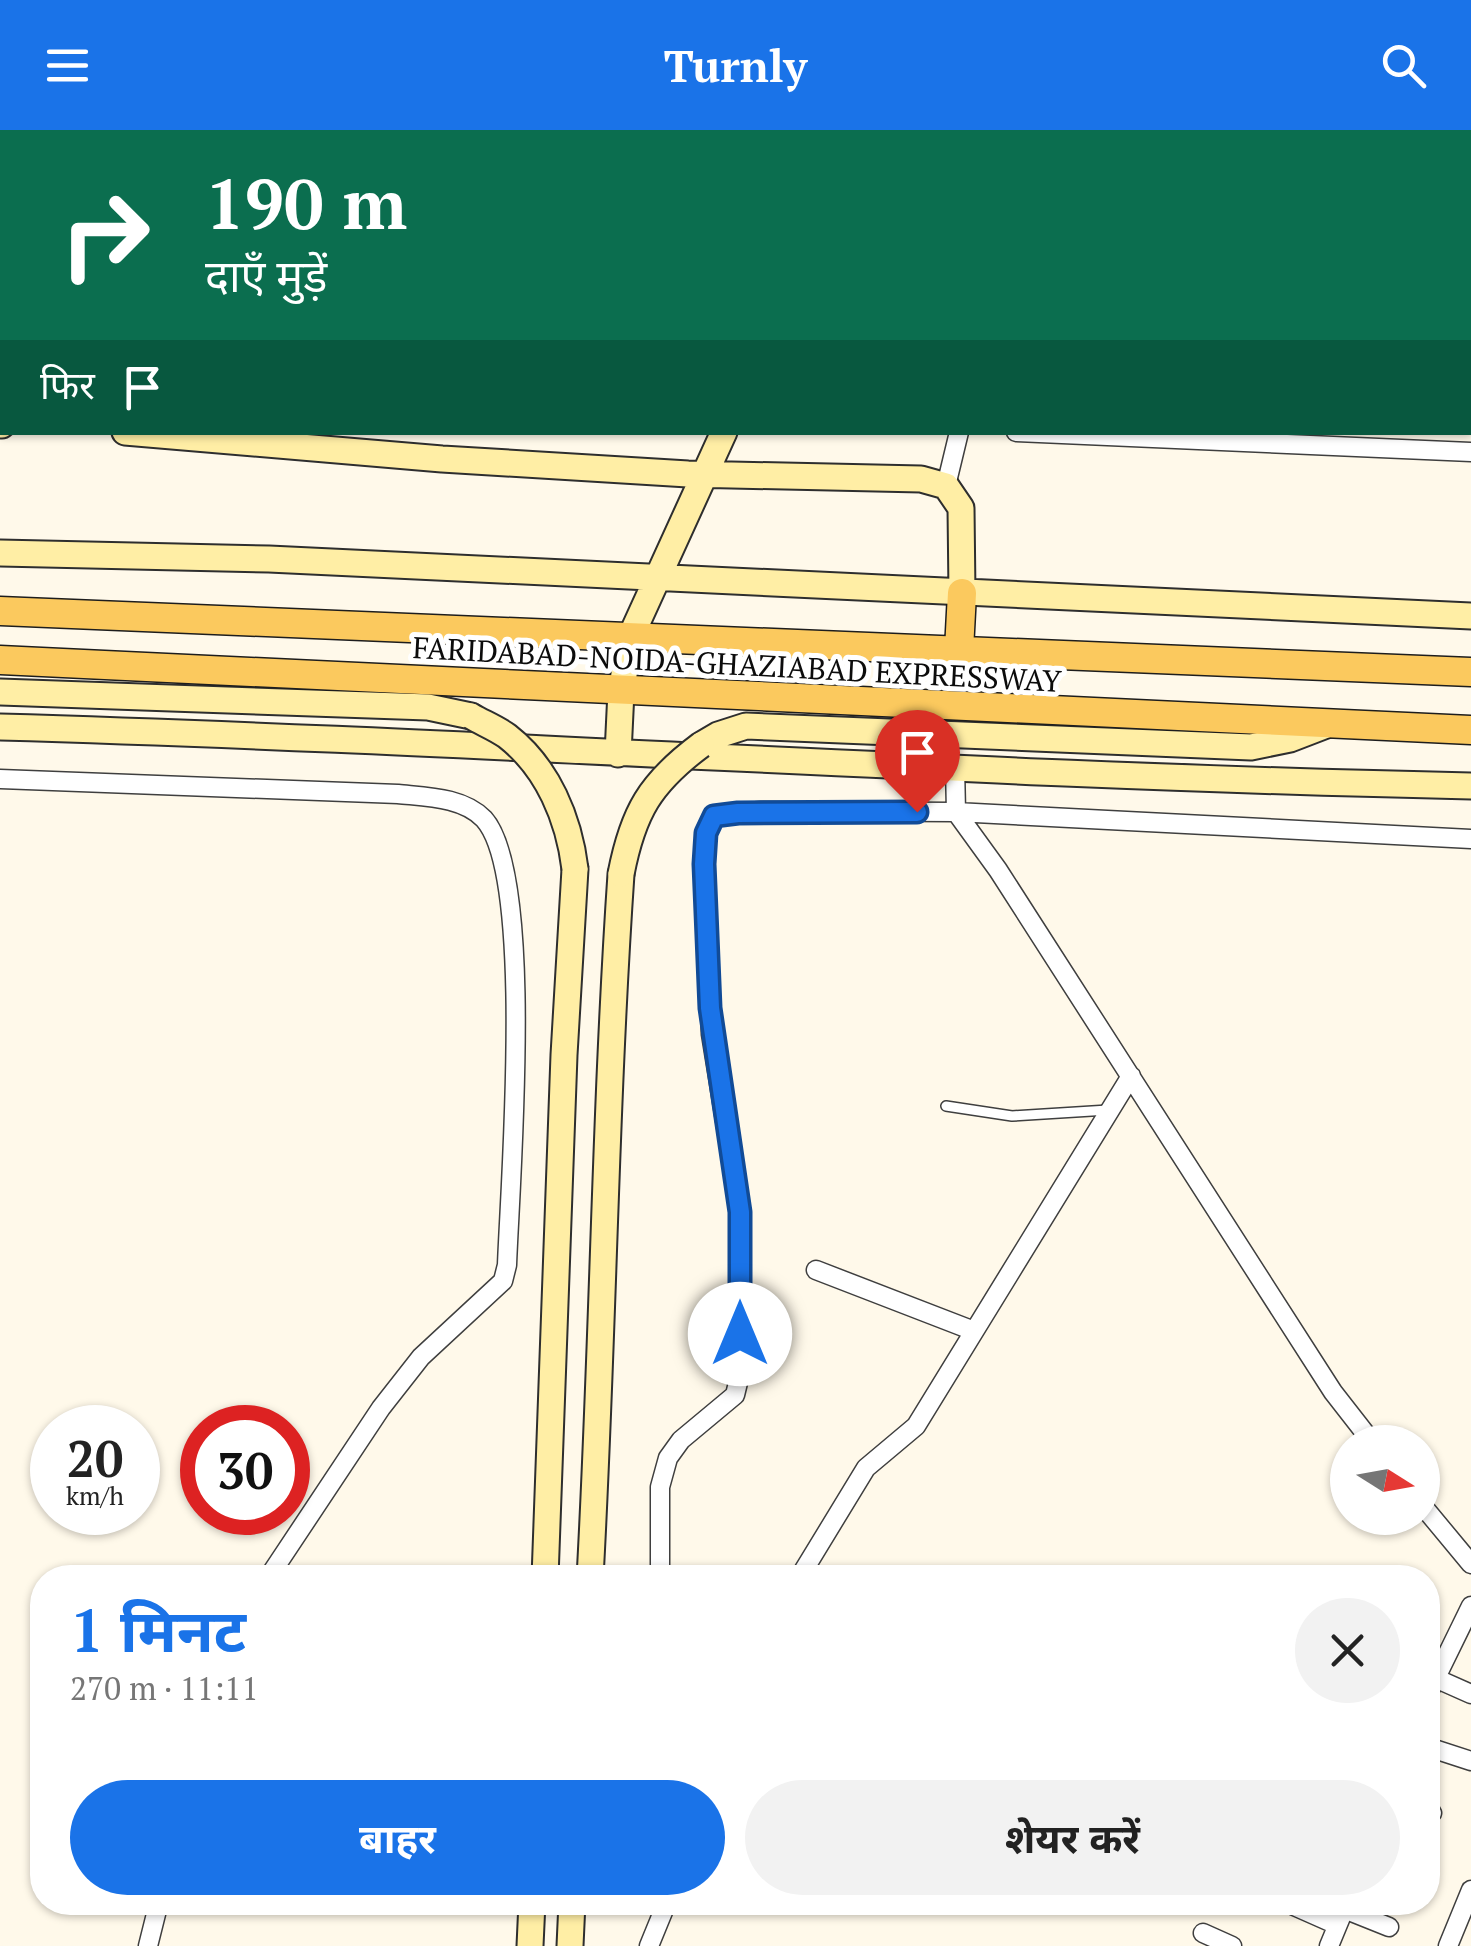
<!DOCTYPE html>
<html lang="hi">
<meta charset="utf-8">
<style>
:root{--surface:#fff;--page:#f2f2f2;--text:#222;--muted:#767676;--accent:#1a73e8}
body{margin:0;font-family:"PT Serif","Noto Sans Devanagari",serif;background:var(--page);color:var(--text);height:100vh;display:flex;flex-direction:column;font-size:38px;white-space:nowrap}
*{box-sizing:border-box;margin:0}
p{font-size:32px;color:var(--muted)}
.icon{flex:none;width:55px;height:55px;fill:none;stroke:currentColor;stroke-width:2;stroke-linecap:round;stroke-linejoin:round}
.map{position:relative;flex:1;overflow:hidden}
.side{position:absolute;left:30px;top:1435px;width:1410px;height:350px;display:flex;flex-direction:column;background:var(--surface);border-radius:40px;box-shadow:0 2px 8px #0004}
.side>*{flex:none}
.guide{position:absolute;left:0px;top:0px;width:1472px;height:305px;box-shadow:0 2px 8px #0004;background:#0b6e4f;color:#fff;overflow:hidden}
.needle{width:65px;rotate:101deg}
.controls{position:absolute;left:1330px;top:1295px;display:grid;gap:20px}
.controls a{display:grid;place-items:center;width:110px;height:110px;border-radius:50%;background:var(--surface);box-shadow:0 2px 8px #0004;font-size:50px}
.speed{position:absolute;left:30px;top:1275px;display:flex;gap:20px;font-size:50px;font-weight:700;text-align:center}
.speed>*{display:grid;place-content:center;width:130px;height:130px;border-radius:50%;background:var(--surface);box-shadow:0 2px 8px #0004;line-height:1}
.speed small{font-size:25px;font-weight:400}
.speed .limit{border:15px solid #d22;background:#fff;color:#111}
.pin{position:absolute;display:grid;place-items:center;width:85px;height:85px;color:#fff;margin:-102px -42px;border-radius:50% 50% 50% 0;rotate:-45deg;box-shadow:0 0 10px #0007}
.pin .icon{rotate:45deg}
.me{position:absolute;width:110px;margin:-55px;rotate:0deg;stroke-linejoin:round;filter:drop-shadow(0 0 8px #0008)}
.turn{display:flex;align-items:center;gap:35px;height:210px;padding:0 40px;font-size:45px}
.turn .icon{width:130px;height:130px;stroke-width:2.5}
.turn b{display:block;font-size:70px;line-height:85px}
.then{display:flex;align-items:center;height:95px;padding:0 40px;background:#0003;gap:20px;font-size:38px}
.round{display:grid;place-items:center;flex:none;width:105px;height:105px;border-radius:52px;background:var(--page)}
.headline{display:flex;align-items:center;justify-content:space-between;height:170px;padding:0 40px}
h1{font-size:60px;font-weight:700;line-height:75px;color:var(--accent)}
.action{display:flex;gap:20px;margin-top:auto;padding:20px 40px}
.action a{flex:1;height:115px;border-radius:60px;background:var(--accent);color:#fff;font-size:40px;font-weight:700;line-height:115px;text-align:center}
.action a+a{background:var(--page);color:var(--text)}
header{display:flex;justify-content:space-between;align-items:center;height:130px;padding:0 40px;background:var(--accent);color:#fff;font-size:45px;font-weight:700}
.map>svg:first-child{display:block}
</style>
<header><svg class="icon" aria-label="menu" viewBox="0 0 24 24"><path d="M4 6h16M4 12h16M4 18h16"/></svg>Turnly<svg class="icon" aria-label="search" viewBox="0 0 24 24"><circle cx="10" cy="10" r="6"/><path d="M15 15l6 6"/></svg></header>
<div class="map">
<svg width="1471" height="1816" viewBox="0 0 1471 1816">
<rect width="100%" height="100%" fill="#fff9ea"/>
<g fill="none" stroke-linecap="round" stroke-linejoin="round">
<defs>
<path id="lane" d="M363,2L364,0
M610,2L613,0
M946,976L1012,986L1108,980"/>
<path id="street" d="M726,0V2
M1111,2L1112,0
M1209,2L1211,0
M1447,2L1458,0
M1470,177L1471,178
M1016,302L1471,322
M946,356L959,302
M955,636L956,682L998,740L1333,1262L1372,1312
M0,649L398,664C426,667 463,667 484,689C535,746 510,1051 507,1135L503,1151L421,1227L381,1278L268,1448
M816,1140L974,1201
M1422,1375L1471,1434
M660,1448V1357L668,1328L681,1310L735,1265L742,1236L740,1082L711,904L704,734L707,703L714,685L761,681L956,682L1471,709
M799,1448L866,1338L916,1296L1131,946
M1435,1548L1471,1564
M1428,1564L1471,1476
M1428,1617L1471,1631
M1428,1681L1432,1683
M1285,1772L1337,1795
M1344,1779L1389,1797
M1203,1803L1232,1816
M148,1816L159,1772
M649,1816L667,1772
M1329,1816L1341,1787
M1448,1816L1471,1760"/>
<path id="secondary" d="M876,2L877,0
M0,70H2
M0,295H2
M125,302L442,329L688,344L921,349L946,356L961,378L962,463
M0,423L269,429L1471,486
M0,562L428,577L471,586
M0,597C491,611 980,646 1471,656
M701,615L718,605L746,596L1251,617L1290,609L1329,594
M618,624L621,561L631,506L724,302
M545,1448L564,925L575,739
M590,1448C603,1213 605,978 621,744
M530,1816L532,1772
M570,1816L572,1772"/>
<path id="primary" d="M0,481L1471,542
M959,520L962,463
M0,530L1471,600"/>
</defs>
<!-- lane casing -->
<use href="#lane" stroke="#3f3f3f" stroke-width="12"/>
<!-- street casing -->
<use href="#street" stroke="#3f3f3f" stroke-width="21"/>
<!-- secondary casing -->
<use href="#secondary" stroke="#2e2e2e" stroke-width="29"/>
<!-- primary casing -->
<use href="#primary" stroke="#1d1d1d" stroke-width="31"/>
<!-- lane -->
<use href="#lane" stroke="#fff" stroke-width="9"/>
<!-- street -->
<use href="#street" stroke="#fff" stroke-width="18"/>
<!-- secondary -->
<use href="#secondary" stroke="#ffeea5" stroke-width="25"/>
<!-- primary -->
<use href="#primary" stroke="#fbc95e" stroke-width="28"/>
<defs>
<path id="secondary-bridge" d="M471,586C483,593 496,598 507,606C548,638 569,689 575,739
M621,744C633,682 650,653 701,615"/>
</defs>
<!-- secondary-bridge casing -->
<use href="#secondary-bridge" stroke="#2e2e2e" stroke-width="29" stroke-linecap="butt"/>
<!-- secondary-bridge -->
<use href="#secondary-bridge" stroke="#ffeea5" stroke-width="25"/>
</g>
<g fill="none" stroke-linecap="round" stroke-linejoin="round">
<defs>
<path id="route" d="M740,1204V1082L710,878L704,734L706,703L714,686L738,683L917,682"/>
</defs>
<!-- route casing -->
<use href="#route" stroke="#114b97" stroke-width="25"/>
<!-- route -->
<use href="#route" stroke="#1a73e8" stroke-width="18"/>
</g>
<g text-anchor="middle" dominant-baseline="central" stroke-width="10" stroke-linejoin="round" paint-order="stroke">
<!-- street labels -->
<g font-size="30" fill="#0c0c0c" stroke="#fff">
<text transform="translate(737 534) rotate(3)">FARIDABAD-NOIDA-GHAZIABAD EXPRESSWAY</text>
</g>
</g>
</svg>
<div class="controls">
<a><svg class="needle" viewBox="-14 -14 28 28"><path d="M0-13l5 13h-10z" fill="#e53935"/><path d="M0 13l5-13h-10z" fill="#767676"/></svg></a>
</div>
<div class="speed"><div>20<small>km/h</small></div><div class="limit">30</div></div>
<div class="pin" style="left:917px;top:682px;background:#d93025"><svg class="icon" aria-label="arrive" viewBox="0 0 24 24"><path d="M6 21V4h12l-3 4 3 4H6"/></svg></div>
<svg class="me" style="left:740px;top:1204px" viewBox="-20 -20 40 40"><circle r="19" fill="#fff"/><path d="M0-13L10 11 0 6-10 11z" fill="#1a73e8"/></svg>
<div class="guide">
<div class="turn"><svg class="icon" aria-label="right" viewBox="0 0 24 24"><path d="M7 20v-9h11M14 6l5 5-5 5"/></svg><div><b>190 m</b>दाएँ मुड़ें</div></div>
<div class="then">फिर<svg class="icon" aria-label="arrive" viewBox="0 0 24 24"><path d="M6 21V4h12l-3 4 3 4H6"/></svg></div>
</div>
<section class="side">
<div class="headline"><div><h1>1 मिनट</h1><p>270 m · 11:11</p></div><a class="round"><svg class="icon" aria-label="close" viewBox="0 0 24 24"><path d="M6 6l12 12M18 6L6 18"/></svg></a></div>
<div class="action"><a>बाहर</a><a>शेयर करें</a></div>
</section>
</div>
